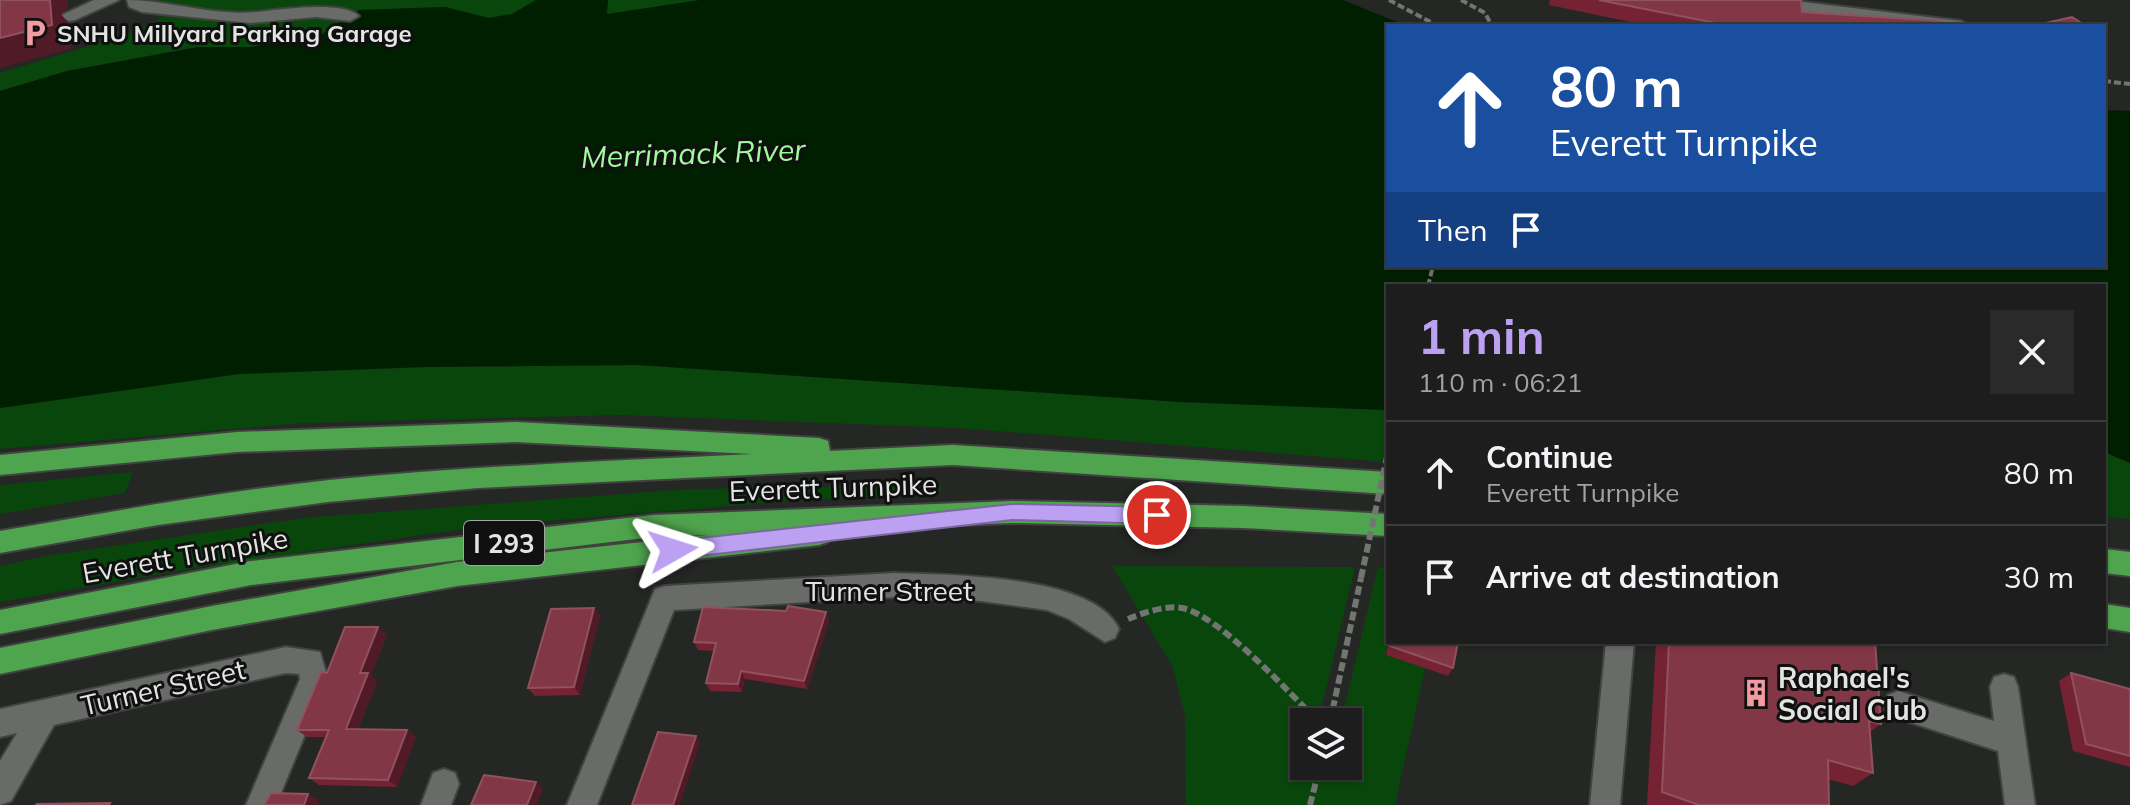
<!DOCTYPE html>
<meta charset="utf-8">
<style>
:root{--surface:#1c1d1c;--page:#292a29;--text:#f1f3f6;--muted:#a0a2a3;--line:#3a3b3b;--accent:#bca0f2}
body{margin:0;font-family:Mulish,sans-serif;background:var(--page);color:var(--text);height:100vh;display:flex;flex-direction:column;font-size:30px;white-space:nowrap}
*{box-sizing:border-box;margin:0}
p{font-size:26px;color:var(--muted)}
.icon{flex:none;width:44px;height:44px;fill:none;stroke:currentColor;stroke-width:2;stroke-linecap:round;stroke-linejoin:round}
.map{position:relative;flex:1;overflow:hidden}
.details{position:absolute;left:1386px;top:284px;width:720px;height:360px;display:flex;flex-direction:column;background:var(--surface);border-radius:0px;box-shadow:0 2px 6px #0004,0 0 0 2px var(--line)}
.details>*{flex:none}
.hud{position:absolute;left:1386px;top:24px;width:720px;height:244px;border-radius:0px;box-shadow:0 2px 6px #0004,0 0 0 2px var(--line);background:#1a4fa0;color:#fff;overflow:hidden}
.fabs{position:absolute;left:1290px;top:708px;display:grid;gap:16px}
.fabs a{display:grid;place-items:center;width:72px;height:72px;border-radius:0px;background:var(--surface);box-shadow:0 2px 6px #0004,0 0 0 2px var(--line);font-size:40px}
.pin{position:absolute;display:grid;place-items:center;width:68px;height:68px;color:#fff;margin:-34px;border:4px solid #fff;border-radius:50%;box-shadow:0 2px 8px #0007}
.me{position:absolute;width:88px;margin:-44px;rotate:84deg;stroke-linejoin:round;filter:drop-shadow(0 0 6px #0008)}
.turn{display:flex;align-items:center;gap:28px;height:168px;padding:0 32px;font-size:36px}
.turn .icon{width:104px;height:104px;stroke-width:2.5}
.turn b{display:block;font-size:56px;line-height:68px}
.then{display:flex;align-items:center;height:76px;padding:0 32px;background:#0003;gap:16px;font-size:30px}
.round{display:grid;place-items:center;flex:none;width:84px;height:84px;border-radius:0px;background:var(--page)}
.overview{display:flex;align-items:center;justify-content:space-between;height:136px;padding:0 32px}
h1{font-size:48px;font-weight:700;line-height:60px;color:var(--accent)}
ul{padding:0;list-style:none}
li{display:flex;align-items:center;gap:24px;height:104px;padding:0 32px;border-top:2px solid var(--line)}
li div{flex:1}
li b{display:block;font-size:30px}
li em{font-style:normal}
.map>svg:first-child{display:block}
</style>
<div class="map">
<svg width="2130" height="805" viewBox="0 0 2130 805">
<rect width="100%" height="100%" fill="#252725"/>
<!-- green -->
<path fill="#08460c" d="M153,0H536L512,14L489,18L444,7L359,10L322,34L251,47H198L67,71L0,91V73L132,33L162,17Z
M608,0H700L606,15Z
M638,365L1181,402L1388,410V462L958,428L621,415L304,423L0,449V408L239,374L424,367Z
M2104,452L2130,463V519L2104,517Z
M133,472L125,493L0,514V485Z
M941,485L940,494L817,499L483,526L195,568L0,602V566L46,556L303,518L689,489Z
M1112,566L1355,567L1318,722H1304V766L1329,771L1330,766H1348V722H1341L1378,567L1388,568L1389,642L1386,654L1425,668L1395,805H1186L1185,717L1173,667Z"/>
<!-- water -->
<path fill="#001f00" d="M536,0H608L607,14L700,0H1343L1407,26H1388V266H2104V110L2130,111V463L2104,452V286H1388V410L1181,402L638,365L424,367L239,374L0,408V91L67,71L198,47H251L322,34L359,10L445,7L489,18L512,14Z"/>
<g fill="none" stroke-linecap="round" stroke-linejoin="round">
<defs>
<path id="minor" d="M94,0H119L75,20L69,21L60,16Z
M127,0C167,0 213,16 256,12C279,10 342,0 359,16L350,21L316,17L250,23L142,12L129,7Z
M1733,0H1786L1961,21L1970,26H1916L1742,5Z
M895,573C948,575 1094,574 1119,629L1115,638L1105,642L1069,619L1047,610L981,601L895,597L674,610L597,805H567L655,589L665,586Z
M1606,642H1634L1620,805H1590Z
M286,647L320,652L328,679L276,805H246L300,679L299,674L286,673L54,725L11,801L0,805V761L17,733L0,737V709Z
M2004,674L2014,677L2018,687L2035,805H2005L1998,751L1888,715L1884,705L1888,695L1898,691L1994,721L1990,687L1994,677Z
M444,769L455,773L459,784L451,805H421L433,773Z"/>
<path id="highway" d="M516,422L819,438L828,441L830,451L953,445L1388,472V494L953,465L478,488L328,502L158,525L0,553V531C109,512 219,492 329,480C470,466 611,461 752,454L516,442L237,452L0,475V455L237,432Z
M1012,501L1243,506L1388,514V536L1243,528L1012,523L830,530L832,534L828,542L819,545L457,586L212,630L0,674V648L212,606L457,562L707,535L653,537L251,585L0,634V610L251,561L653,515Z
M2104,549L2130,552V576L2104,573Z
M2104,604L2130,608V632L2104,628Z"/>
</defs>
<!-- minor casing -->
<use href="#minor" stroke="#414341" stroke-width="4"/>
<!-- highway casing -->
<use href="#highway" stroke="#414341" stroke-width="4"/>
<!-- path-far1 -->
<path stroke="#737573" stroke-width="4" stroke-dasharray="7 3" stroke-linecap="butt" d="M1389,0L1438,26
M1461,0L1485,13L1492,26
M2104,81L2130,84
M1428,286L1433,266"/>
<!-- path -->
<path stroke="#737573" stroke-width="6" stroke-dasharray="9 4" stroke-linecap="butt" d="M1128,619C1143,613 1166,605 1182,608C1219,615 1290,694 1319,722
M1330,722L1361,578
M1310,805L1320,766"/>
<!-- minor -->
<use href="#minor" fill="#686b68" fill-rule="evenodd"/>
<!-- highway -->
<use href="#highway" fill="#4fa44e" fill-rule="evenodd"/>
<!-- path-bridge -->
<path stroke="#737573" stroke-width="6" stroke-dasharray="9 4" stroke-linecap="butt" d="M1361,578L1388,452"/>
</g>
<!-- wall -->
<path fill="#752233" d="M1550,0H1801L1802,12L1944,26H1650L1549,5Z
M594,608L600,616L580,695L535,696L528,688Z
M826,612L829,621L807,689L745,679L742,692L710,691L706,683L714,651L698,650L694,642Z
M387,635L371,675L377,681L358,729L407,730L416,737L397,787L319,785L309,778L326,737H307L297,730L327,673Z
M1389,642H1458L1453,668L1448,676L1386,655Z
M1656,642H1875L1881,724L1870,732L1873,773L1853,786L1828,779L1829,805H1647Z
M2071,673L2130,689V767L2073,751L2059,681Z"/>
<!-- shaded-wall -->
<path fill="#501b26" d="M44,0H68V9L61,14L69,24L71,49L0,68V38Z
M594,608L600,616L580,695L574,687Z
M826,612L829,621L807,689L804,681Z
M378,627L387,635L371,675L377,681L355,736L346,729L360,673Z
M741,671L745,679L742,692L738,684Z
M407,730L416,737L397,787L388,780Z
M696,736L700,744L680,805H673Z
M536,782L543,788L537,805H527Z
M308,794L319,800L317,805H304Z"/>
<!-- building -->
<path fill="#813746" stroke="#90525f" stroke-width="2" d="M0,0H50L52,25L0,38Z
M1599,0H1801L1802,12L1941,21L1944,26H1731Z
M2072,17L2086,26H2038L2036,25Z
M788,606L826,612L804,681L741,671L738,684L706,683L716,643L694,642L703,607L786,611Z
M594,608L574,687L528,688L551,609Z
M345,627H378L360,673H368L346,729L407,730L388,780L309,778L329,730H297L321,672L327,673Z
M1391,642H1458L1453,668L1390,646Z
M1669,642H1875L1881,724L1869,721L1873,773L1828,760L1829,805H1699L1662,792Z
M2071,673L2130,689V756L2086,744Z
M658,732L696,736L673,805H632Z
M484,775L536,782L527,805H471Z
M271,793L308,794L304,805H264Z
M110,803L109,805H36L37,804Z"/>
<!-- route -->
<path fill="#bca0f2" stroke="#7a689d" stroke-width="2" d="M1012,504L1157,507L1164,510L1167,515L1164,521L1157,524L1012,520L673,559L666,556L663,550L666,544L673,541Z"/>
<!-- icons -->
<defs>
<symbol id="parking-bare" viewBox="-9 -9 18 18"><path d="M-3.5-5.5H1a3.5 3.5 0 0 1 0 7H-1V5.5H-3.5ZM-1-3.4V-.6H.8a1.4 1.4 0 0 0 0-2.8Z" fill="#f49aa1" stroke="#0f100f" stroke-width="2.5" paint-order="stroke"/></symbol>
<symbol id="building-bare" viewBox="-9 -9 18 18"><path d="M-4-6H4V6H1V3H-1V6H-4ZM-2.5-4.3h1.7v1.8h-1.7ZM.8-4.3h1.7v1.8H.8ZM-2.5-1h1.7V.8h-1.7ZM.8-1h1.7V.8H.8Z" fill="#f49aa1" stroke="#0f100f" stroke-width="2.5" paint-order="stroke"/></symbol>
</defs>
<g fill-rule="evenodd">
<use href="#parking-bare" x="15" y="13" width="40" height="40"/>
<use href="#building-bare" x="1736" y="673" width="40" height="40"/>
</g>
<g text-anchor="middle" dominant-baseline="central" stroke-width="6" stroke-linejoin="round" paint-order="stroke">
<!-- far-poi labels -->
<g font-size="24" font-weight="bold" fill="#e3e5e3" stroke="#0f100f" text-anchor="start">
<text x="57" y="33">SNHU Millyard Parking Garage</text>
</g>
<!-- shield labels -->
<rect fill="#0f100f" stroke="#a3a5a3" stroke-width="2" x="464" y="521" width="80" height="44" rx="6"/>
<g font-size="26" font-weight="bold" fill="#e3e5e3">
<text x="504" y="543">I 293</text>
</g>
<!-- street labels -->
<g font-size="28" fill="#e3e5e3" stroke="#0f100f">
<text transform="translate(833 487) rotate(-2)">Everett Turnpike</text>
<text transform="translate(185 555) rotate(-10)">Everett Turnpike</text>
<text x="889" y="590">Turner Street</text>
<text transform="translate(163 687) rotate(-13)">Turner Street</text>
</g>
<!-- poi labels -->
<g font-size="28" font-weight="bold" fill="#e3e5e3" stroke="#0f100f" text-anchor="start">
<text x="1778" y="677">Raphael's<tspan x="1778" dy="32">Social Club</tspan></text>
</g>
<!-- water labels -->
<g font-size="30" font-style="italic" fill="#a0fb9d" stroke="#0f100f">
<text transform="translate(693 153) rotate(-2)">Merrimack River</text>
</g>
</g>
</svg>
<div class="fabs">
<a><svg class="icon" aria-label="layers" viewBox="0 0 24 24"><path d="M12 4l9 5-9 5-9-5zM3 14l9 5 9-5"/></svg></a>
</div>
<div class="pin" style="left:1157px;top:515px;background:#d93025"><svg class="icon" aria-label="arrive" viewBox="0 0 24 24"><path d="M6 21V4h12l-3 4 3 4H6"/></svg></div>
<svg class="me" style="left:673px;top:550px" viewBox="-20 -20 40 40"><path d="M0-17L14 15 0 8-14 15z" fill="#bca0f2" stroke="#fff" stroke-width="4"/></svg>
<div class="hud">
<div class="turn"><svg class="icon" aria-label="ahead" viewBox="0 0 24 24"><path d="M12 20V5M6 11l6-6 6 6"/></svg><div><b>80 m</b>Everett Turnpike</div></div>
<div class="then">Then<svg class="icon" aria-label="arrive" viewBox="0 0 24 24"><path d="M6 21V4h12l-3 4 3 4H6"/></svg></div>
</div>
<section class="details">
<div class="overview"><div><h1>1 min</h1><p>110 m · 06:21</p></div><a class="round"><svg class="icon" aria-label="close" viewBox="0 0 24 24"><path d="M6 6l12 12M18 6L6 18"/></svg></a></div>
<ul>
<li><svg class="icon" aria-label="ahead" viewBox="0 0 24 24"><path d="M12 20V5M6 11l6-6 6 6"/></svg><div><b>Continue</b><p>Everett Turnpike</p></div><em>80 m</em></li>
<li><svg class="icon" aria-label="arrive" viewBox="0 0 24 24"><path d="M6 21V4h12l-3 4 3 4H6"/></svg><div><b>Arrive at destination</b></div><em>30 m</em></li>
</ul>
</section>
</div>
